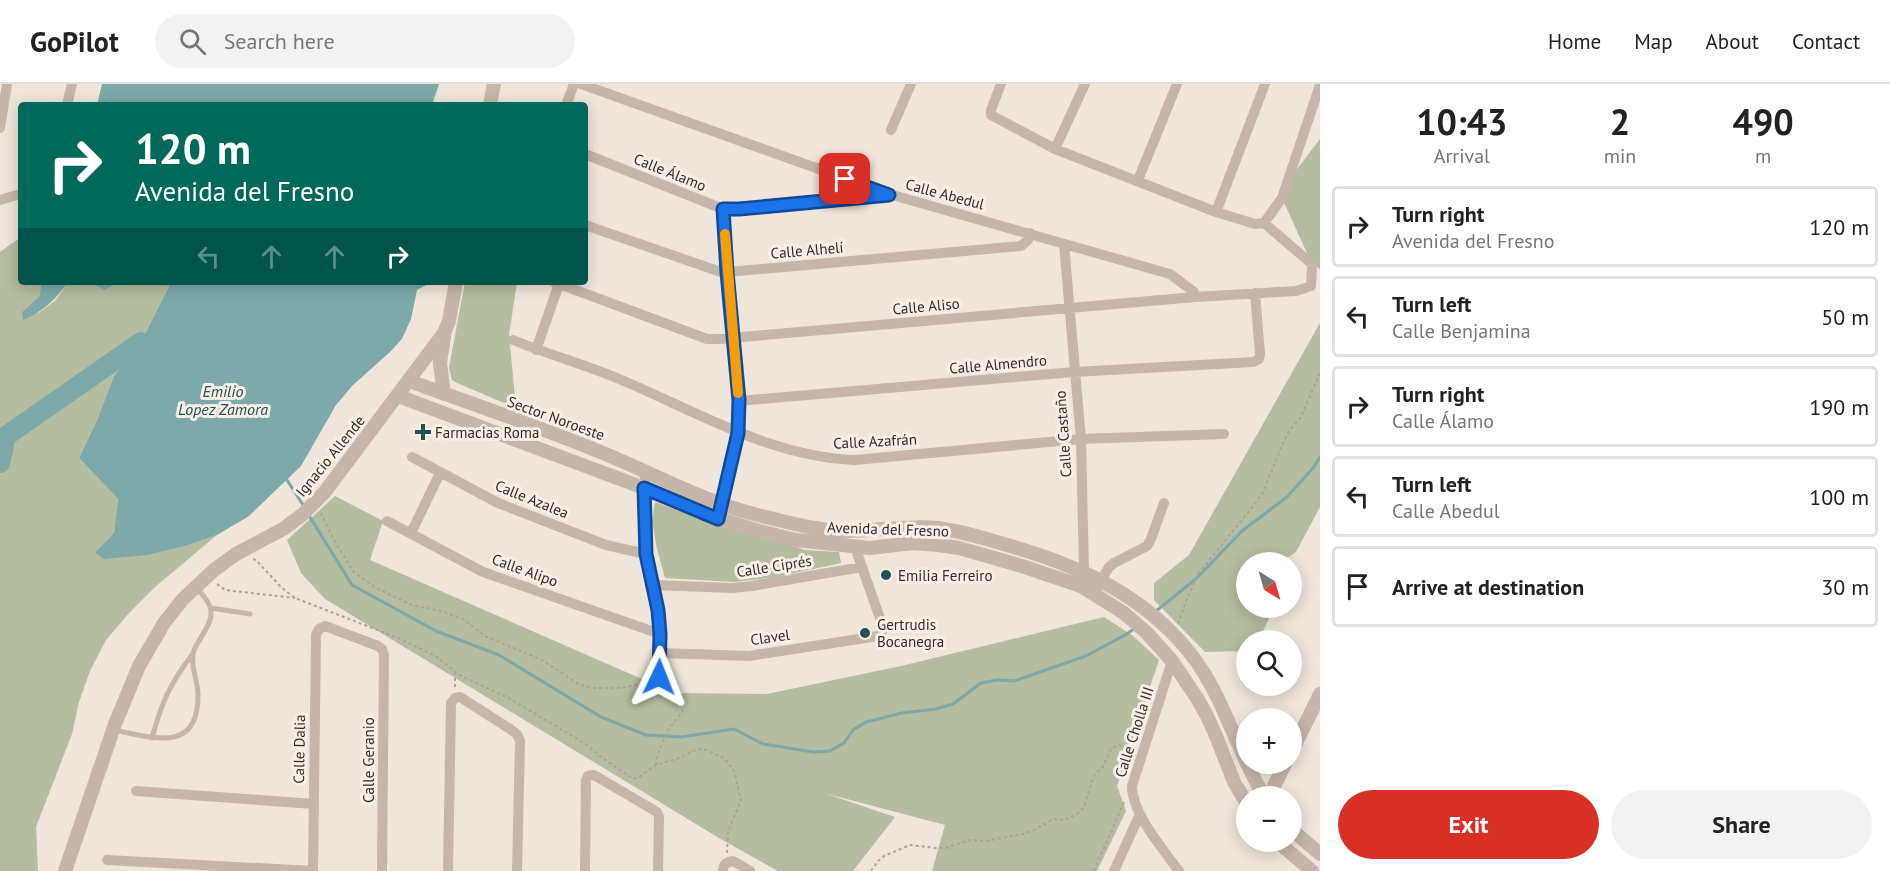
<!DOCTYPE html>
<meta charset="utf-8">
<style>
:root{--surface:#fff;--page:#f2f2f2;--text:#222;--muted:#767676;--line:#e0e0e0;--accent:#d93025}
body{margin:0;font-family:"PT Sans",sans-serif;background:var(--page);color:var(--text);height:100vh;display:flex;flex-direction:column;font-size:22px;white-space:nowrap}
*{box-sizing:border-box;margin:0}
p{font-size:20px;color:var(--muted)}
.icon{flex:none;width:33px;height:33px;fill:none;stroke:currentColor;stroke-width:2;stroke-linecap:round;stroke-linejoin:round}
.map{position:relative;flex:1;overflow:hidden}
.side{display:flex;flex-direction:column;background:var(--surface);width:570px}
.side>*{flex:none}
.guide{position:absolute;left:18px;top:18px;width:570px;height:183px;border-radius:6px;box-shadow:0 3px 15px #0003;background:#00695c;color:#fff;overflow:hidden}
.needle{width:39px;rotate:143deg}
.tools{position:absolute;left:1236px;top:468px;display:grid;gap:12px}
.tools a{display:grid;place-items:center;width:66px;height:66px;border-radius:50%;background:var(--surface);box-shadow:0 3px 15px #0003;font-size:30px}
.pin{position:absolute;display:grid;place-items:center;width:51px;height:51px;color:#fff;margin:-26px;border-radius:12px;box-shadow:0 3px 9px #0006}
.me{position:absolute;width:66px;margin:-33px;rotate:2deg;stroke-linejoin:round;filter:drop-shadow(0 0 4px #0008)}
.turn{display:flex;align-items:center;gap:21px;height:126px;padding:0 18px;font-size:27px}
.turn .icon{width:78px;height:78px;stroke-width:2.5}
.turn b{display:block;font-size:42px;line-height:51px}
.lanes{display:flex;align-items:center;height:57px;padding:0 18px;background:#0003;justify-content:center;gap:30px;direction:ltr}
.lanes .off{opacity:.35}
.eta{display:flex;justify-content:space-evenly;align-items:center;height:102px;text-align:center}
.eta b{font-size:36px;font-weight:800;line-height:42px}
.button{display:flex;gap:12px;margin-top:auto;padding:12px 18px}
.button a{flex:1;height:69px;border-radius:36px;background:var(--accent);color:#fff;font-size:24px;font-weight:800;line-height:69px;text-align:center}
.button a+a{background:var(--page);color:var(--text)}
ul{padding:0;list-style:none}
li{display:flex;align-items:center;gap:18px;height:81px;margin:0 12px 9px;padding:0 6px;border:3px solid var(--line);border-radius:6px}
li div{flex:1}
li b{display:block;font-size:22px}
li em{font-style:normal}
header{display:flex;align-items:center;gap:36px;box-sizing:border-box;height:84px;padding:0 30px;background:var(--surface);border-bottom:2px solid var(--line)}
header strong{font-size:28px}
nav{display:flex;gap:33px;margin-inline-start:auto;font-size:21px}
.search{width:420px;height:54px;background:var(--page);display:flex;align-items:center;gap:15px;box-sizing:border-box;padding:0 21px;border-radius:33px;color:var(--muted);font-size:22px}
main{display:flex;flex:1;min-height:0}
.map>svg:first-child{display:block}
</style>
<header>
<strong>GoPilot</strong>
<div class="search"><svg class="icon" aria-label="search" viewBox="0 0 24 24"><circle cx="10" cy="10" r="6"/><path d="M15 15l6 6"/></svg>Search here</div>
<nav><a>Home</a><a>Map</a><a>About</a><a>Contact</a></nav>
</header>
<main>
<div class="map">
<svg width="1320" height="787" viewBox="0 0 1320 787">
<rect width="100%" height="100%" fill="#efe5db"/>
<!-- green -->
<path fill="#b4bd9d" d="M1320,55V185L1312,180L1282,114L1291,93Z
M21,153V198H44L41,202V212L22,228L38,229L55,217L67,200L87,198L105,206L121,198H171L141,258L114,292L97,336L79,374L118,415L114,449L189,461L217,451L155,503L130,528L106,556L90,587L79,618L72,650L36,743L38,787H0V168Z
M465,198H517L509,251L516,324L457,299L452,296L449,284Z
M1320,239V423L1296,468L1281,478H1246V524H1274L1264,545L1262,556H1246V567L1205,568L1154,516V499L1189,471Z
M335,412L383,437L370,476L674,609L767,610L901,582L1104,533L1132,551L1159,576L1117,702L1126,727L1097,787H932L945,741L824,709L895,733L853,787H778L719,754L325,515L301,489L287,456Z
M655,418L726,444L772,455L805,466L839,468L841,479L776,493L734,498L665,494L657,465L652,437Z"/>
<!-- water -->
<path fill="#7daaa9" d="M102,0H439L432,21H97Z
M44,198H85L67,200C54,217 42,228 23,236L22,228L40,212L41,202Z
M87,198H121L105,206Z
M171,198H432L417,206L411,235L402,255L390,268L353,301L336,321L301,382L249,432L217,451L189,461L147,471L104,475L95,469L114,449L118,415L79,374L97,336L114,292L141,258Z"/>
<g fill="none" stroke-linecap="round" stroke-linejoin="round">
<!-- stream -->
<path stroke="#7daaa9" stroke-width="3" d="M287,396L305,424
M308,430L352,501L436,547L499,571L601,633L646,651L681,653L734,645L763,660L813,668L830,667L844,659L853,646L866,638L902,629L936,625L953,620L981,599L997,596L1014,597L1086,572L1127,550L1135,544
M1156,527L1197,494L1242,447L1287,413L1313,384L1320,373"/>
<!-- river -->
<path stroke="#7daaa9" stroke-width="20" d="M0,379L6,352L141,258"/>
<!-- path -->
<path stroke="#b29f93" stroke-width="2" stroke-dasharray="3 3" stroke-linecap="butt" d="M321,429L335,458L353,487L374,503L412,521L441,527L463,535L485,552L542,576L580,601L594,604H621L639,600L652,602
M253,475L256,476L281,503L295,514L398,554L434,571L461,592L509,614L584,659L604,675L633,695L641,692L656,681L682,673L697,665L706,666L722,673L728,679L734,687L741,716L728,748L727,769
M217,500L225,506L295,514
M1178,540L1186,517L1198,490L1254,421L1263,408L1282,362L1289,347L1301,333L1320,289
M455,603V588
M656,681L658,670L668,646L683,627L680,619L663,601
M871,787L878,777L884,772L910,761L936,764H946L969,756L986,757L1023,750L1032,747L1054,735L1063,736L1071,733L1078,729L1084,723L1093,693L1104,681L1111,665L1118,661L1134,665
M1094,787L1124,718"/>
<!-- service -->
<path stroke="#c6b5a9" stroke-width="5" d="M211,524L250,530
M114,646C153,654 199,670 198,610C198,598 190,581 193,569C197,555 216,538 210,523C208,516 201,509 197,504
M152,654C162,618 169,601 192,571"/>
<!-- minor -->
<path stroke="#c6b5a9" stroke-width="10" d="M581,0L889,110L1170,190L1194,208L1195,213
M1001,0L991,26V31L1055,65L1216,128L1255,140L1264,139
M67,21L72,0
M566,21L574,0
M0,44L7,0
M891,46L911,0
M1055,65L1085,0
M585,70L723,125H739L886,111
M1138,96L1177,0
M0,116L21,110
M1216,128L1265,0
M1264,139L1282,114L1320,1
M585,141L721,188H727L1021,162L1028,156L1030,149
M1064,160L1081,355L1084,488L1082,496
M554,198L707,255H720L1195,213L1296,207L1311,202L1312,180L1264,139
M513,256C549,271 588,281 624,297C699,329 772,373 855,376L1081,355L1224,350
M536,266L559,200
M739,317L1074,288L1253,278L1259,275L1260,270L1255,209
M412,373L498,419L606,461L646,470
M645,387L646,470L658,526L660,550L659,593
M720,426L737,349L739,317L727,188L723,125
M387,437L483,488L660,550
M411,449L440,389
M654,501L732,504L752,502L862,483
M1097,504L1109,483L1114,479L1147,462L1151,455L1164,419
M660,569L749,572L878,552L882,548L883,543L855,463
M1172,577L1132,702C1132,730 1163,765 1179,787
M136,707L314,720
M107,776L313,787
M313,787L316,551L319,545L325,542L378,562L382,565L384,571L382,787
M448,787L451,619L455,614L460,613L510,645L517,650L520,657L517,787
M585,787L586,696L588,692L594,691L657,728L659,733L658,787
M723,787C723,780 727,778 733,777L750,787
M1114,787L1140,730"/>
<!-- tertiary -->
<path stroke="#c6b5a9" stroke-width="14" d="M490,21L494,0
M409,297C474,320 540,343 603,369C654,390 704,418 758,431C786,438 818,447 847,447C877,447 908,441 938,444C961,447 984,454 1007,461C1077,481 1143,510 1190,569C1224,612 1236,666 1264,712
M444,310L440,279L444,252
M398,312L644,404L707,431L759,447L796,456L870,464L913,459L938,461L959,464L1022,482L1081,502L1124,529L1147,549L1172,577L1197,614L1207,632L1216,652L1234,698L1246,718
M1292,667L1320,610
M1269,712L1285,680
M1292,746L1320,770
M1278,758L1312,787
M65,787L115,640L139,582L164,539L183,515L214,486L236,470L283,445L302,431L324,409L444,249L449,237L456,198"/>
</g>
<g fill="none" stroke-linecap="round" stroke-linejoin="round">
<defs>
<path id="route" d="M659,593L660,550L658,526L646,470L644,404L718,435L738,349L739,316L727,188L723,125H739L889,111L845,95"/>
</defs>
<!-- route casing -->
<use href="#route" stroke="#114b97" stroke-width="15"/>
<!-- route -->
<use href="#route" stroke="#1a73e8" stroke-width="10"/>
<!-- slow -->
<path stroke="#f59e0b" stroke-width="10" d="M725,150L738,309"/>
</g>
<!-- markers -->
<g fill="#215152" stroke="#f7efe7" stroke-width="2">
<path d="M420 339h6v6h6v6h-6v6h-6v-6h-6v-6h6z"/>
<circle cx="886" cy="491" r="6"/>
<circle cx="865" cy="549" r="6"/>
</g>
<g text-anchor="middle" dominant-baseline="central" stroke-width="6" stroke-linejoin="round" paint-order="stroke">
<!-- street labels -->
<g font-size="15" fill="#342b28" stroke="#f7efe7">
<text transform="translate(670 88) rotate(22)">Calle Álamo</text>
<text transform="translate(945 110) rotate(15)">Calle Abedul</text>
<text transform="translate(807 166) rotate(-5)">Calle Alhelí</text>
<text transform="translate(926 222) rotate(-5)">Calle Aliso</text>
<text transform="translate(998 280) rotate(-5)">Calle Almendro</text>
<text transform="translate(556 334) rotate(20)">Sector Noroeste</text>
<text transform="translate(1063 350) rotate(-94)">Calle Castaño</text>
<text transform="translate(875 357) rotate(-3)">Calle Azafrán</text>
<text transform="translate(330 372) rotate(-51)">Ignacio Allende</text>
<text transform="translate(532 415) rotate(22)">Calle Azalea</text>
<text transform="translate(888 445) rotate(2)">Avenida del Fresno</text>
<text transform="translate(774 482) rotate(-9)">Calle Ciprés</text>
<text transform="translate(525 486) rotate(20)">Calle Alipo</text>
<text transform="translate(770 553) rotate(-8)">Clavel</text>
<text transform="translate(1134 648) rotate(-72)">Calle Cholla III</text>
<text transform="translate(299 665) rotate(-89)">Calle Dalia</text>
<text transform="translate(368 676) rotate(-90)">Calle Geranio</text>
</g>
<!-- poi labels -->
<g font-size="15" fill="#342b28" stroke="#f7efe7" text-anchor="start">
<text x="435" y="348">Farmacias Roma</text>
<text x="898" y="491">Emilia Ferreiro</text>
<text x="877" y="540">Gertrudis<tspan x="877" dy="17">Bocanegra</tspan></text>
</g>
<!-- water labels -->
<g font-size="16" font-style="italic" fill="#215152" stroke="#f7efe7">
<text x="223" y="307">Emilio<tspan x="223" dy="18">Lopez Zamora</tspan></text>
</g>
</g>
</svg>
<div class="tools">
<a><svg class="needle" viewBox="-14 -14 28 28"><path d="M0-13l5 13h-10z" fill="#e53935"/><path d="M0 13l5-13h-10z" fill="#767676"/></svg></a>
<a><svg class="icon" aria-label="search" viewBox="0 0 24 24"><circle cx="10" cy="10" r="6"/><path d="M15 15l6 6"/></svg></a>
<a>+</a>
<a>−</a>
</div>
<div class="pin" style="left:845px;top:95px;background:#d93025"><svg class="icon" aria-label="arrive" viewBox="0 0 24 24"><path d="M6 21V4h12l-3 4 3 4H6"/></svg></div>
<svg class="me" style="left:659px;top:593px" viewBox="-20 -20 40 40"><path d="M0-17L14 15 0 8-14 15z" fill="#1a73e8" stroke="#fff" stroke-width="4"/></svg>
<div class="guide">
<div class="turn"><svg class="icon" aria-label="right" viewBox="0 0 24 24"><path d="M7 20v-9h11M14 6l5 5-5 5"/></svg><div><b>120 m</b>Avenida del Fresno</div></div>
<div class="lanes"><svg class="icon off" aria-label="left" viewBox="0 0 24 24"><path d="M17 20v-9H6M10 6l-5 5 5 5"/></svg><svg class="icon off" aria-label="ahead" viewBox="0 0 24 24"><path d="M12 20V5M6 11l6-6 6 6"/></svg><svg class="icon off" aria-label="ahead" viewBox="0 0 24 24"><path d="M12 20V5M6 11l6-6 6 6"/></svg><svg class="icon" aria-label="right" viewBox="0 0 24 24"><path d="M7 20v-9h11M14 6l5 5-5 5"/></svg></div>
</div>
</div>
<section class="side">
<div class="eta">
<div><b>10:43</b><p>Arrival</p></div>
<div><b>2</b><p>min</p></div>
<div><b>490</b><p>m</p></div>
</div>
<ul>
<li><svg class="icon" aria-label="right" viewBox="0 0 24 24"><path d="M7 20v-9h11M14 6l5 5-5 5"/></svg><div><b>Turn right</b><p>Avenida del Fresno</p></div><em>120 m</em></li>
<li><svg class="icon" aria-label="left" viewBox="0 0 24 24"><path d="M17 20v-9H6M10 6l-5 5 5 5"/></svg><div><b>Turn left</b><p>Calle Benjamina</p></div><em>50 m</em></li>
<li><svg class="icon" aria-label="right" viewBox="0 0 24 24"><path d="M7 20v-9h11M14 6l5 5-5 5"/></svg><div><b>Turn right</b><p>Calle Álamo</p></div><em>190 m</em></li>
<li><svg class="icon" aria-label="left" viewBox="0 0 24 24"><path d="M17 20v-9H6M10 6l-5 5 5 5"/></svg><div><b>Turn left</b><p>Calle Abedul</p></div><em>100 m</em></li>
<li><svg class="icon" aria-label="arrive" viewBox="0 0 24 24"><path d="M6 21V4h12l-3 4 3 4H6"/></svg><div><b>Arrive at destination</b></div><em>30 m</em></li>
</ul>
<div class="button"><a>Exit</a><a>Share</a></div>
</section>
</main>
